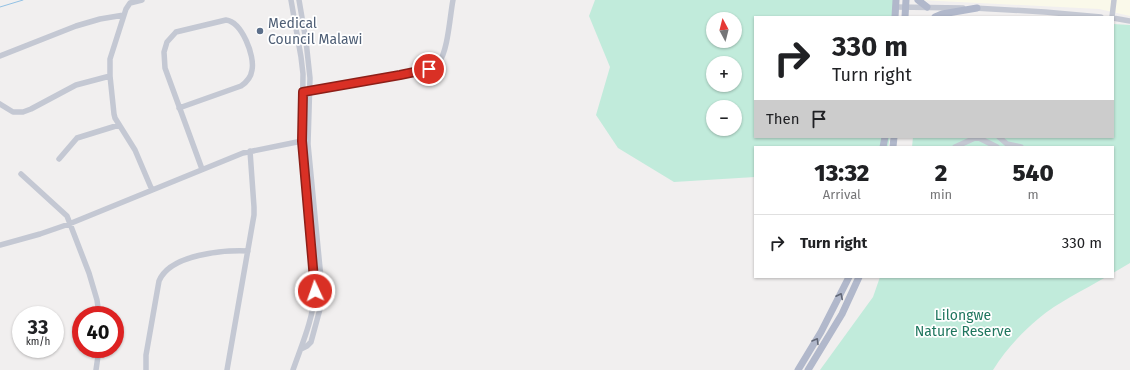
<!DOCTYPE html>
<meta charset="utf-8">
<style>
:root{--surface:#fff;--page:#f2f2f2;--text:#202124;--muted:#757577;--line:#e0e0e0}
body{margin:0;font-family:"Fira Sans",sans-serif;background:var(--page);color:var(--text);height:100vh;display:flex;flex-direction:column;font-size:15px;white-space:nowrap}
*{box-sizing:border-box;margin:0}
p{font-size:13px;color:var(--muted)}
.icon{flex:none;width:22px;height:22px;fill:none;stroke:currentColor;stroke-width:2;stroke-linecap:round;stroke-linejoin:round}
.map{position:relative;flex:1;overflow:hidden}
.details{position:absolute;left:754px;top:146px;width:360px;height:132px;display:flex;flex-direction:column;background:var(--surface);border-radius:0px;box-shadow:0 1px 3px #0004}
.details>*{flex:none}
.top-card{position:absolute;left:754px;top:16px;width:360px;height:122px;border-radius:0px;box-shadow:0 1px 3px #0004;background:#fff;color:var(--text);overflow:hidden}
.needle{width:26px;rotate:353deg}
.fabs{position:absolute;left:706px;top:12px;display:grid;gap:8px}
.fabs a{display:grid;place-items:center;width:36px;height:36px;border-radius:50%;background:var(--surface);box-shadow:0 1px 3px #0004;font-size:20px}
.speed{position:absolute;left:12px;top:306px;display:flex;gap:8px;font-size:20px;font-weight:700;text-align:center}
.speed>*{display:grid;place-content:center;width:52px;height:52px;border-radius:50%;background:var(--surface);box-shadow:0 1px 3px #0004;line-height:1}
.speed small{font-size:10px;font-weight:400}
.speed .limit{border:6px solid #d22;background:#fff;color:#111}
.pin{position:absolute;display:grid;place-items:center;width:34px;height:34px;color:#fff;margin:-17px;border:2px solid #fff;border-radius:50%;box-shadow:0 1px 4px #0007}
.me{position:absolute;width:44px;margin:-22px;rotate:357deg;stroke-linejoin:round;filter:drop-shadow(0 0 3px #0008)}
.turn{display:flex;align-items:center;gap:14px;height:84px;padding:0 12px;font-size:18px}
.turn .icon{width:52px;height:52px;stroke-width:2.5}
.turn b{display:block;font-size:28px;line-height:34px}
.then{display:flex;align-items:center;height:38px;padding:0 12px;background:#0003;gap:8px;font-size:15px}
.eta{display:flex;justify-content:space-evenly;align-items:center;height:68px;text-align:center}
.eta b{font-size:24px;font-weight:800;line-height:28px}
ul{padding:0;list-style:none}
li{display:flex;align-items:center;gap:12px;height:56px;padding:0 12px;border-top:1px solid var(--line)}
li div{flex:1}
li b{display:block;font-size:15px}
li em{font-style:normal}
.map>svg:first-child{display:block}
</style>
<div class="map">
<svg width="1130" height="370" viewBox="0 0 1130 370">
<rect width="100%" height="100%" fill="#f1efef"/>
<!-- commercial -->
<path fill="#faf9ea" d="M919,0H1130V16L1099,9Z"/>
<!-- green -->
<path fill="#c1ebdb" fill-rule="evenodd" d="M595,0H899L898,17H755V137H890L888,147H755V177L674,182L618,148L596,115L610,67L589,16ZM713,19H735V41H713ZM713,63H735V85H713ZM713,107H735V129H713Z
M1113,24L1130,25V263L1113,273V147H912L913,137H1113Z
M880,277H1106C1084,290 1058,302 1038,319C1020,334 1005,351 993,370H820L873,297Z"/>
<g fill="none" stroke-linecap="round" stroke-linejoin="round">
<!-- stream -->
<path stroke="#92c1e4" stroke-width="1" d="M0,7L23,0"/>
<!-- minor -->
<path stroke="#c4c8d3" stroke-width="5.5" d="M142,0L130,3L126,9L110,59V76L114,114L115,118L135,150L152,190
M291,0L301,57L303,74L302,141L315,291C313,320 302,344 293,370
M299,0L306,41L310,78L308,144L322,289L320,309L311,342L307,346L301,349
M896,7L963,8
M974,8L1045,12L1101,17
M1112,17L1114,0
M1113,18L1130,21
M0,56L76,26L100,19L124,15
M307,92L422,71C428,69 435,67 439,62C448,51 450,15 453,0
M0,104L13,112H23L31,109L76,85L110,76
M179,108L241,86C247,82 251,77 252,70C255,56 242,22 226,20L176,32L167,42L164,52L165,68L202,169
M999,137L1007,144L1021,147
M955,147L977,137L997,147
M59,159L77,138L119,125
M21,174L67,216L89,273L97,300L99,315
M0,245L40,234L69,224L243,153L302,141
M96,370L99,349
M146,370V355L159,281C170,254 224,250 248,251
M227,370L254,215V207L250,151"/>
<!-- major -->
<path stroke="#b1b8cb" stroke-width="7" d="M918,0L927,7
M895,17L896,0
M905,17L906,0
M935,17L942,14L977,8
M883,147L885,137
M893,147L894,137
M798,370L821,332L849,277
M808,370L842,314L859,277"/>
</g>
<!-- one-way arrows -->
<defs><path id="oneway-chevron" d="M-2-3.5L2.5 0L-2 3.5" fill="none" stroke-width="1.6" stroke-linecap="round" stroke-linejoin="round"/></defs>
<g stroke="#626877">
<use href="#oneway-chevron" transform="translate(840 296) rotate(-63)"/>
<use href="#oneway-chevron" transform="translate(816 341) rotate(-59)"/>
</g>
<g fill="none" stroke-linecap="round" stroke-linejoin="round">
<defs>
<path id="route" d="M315,291L302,141L303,92L400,75L429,69"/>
</defs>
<!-- route casing -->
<use href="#route" stroke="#8d1f18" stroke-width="10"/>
<!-- route -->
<use href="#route" stroke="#d93025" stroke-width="7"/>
</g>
<!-- markers -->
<circle fill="#5c6f8a" stroke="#fff" stroke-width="1.5" cx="260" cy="31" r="4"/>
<g text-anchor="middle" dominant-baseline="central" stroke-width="3.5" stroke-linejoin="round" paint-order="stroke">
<!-- service labels -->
<g font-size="14" fill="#4e5e75" stroke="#fff" text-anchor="start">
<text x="268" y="23">Medical<tspan x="268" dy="16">Council Malawi</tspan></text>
</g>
<!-- park labels -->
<g font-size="14" fill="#1f765e" stroke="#fff">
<text x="963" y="315">Lilongwe<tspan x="963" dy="16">Nature Reserve</tspan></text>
</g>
</g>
</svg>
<div class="fabs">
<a><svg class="needle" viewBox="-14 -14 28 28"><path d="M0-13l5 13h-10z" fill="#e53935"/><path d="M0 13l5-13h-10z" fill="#757577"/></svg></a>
<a>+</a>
<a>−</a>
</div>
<div class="speed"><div>33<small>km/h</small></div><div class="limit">40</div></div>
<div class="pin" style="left:429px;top:69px;background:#d93025"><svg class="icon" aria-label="arrive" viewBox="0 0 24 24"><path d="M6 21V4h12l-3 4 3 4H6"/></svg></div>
<svg class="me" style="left:315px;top:291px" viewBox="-20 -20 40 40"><circle r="17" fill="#d93025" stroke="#fff" stroke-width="3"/><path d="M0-11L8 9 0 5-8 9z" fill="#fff"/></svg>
<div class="top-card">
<div class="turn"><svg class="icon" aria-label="right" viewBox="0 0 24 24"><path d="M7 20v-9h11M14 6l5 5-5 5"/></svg><div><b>330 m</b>Turn right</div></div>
<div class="then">Then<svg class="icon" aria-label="arrive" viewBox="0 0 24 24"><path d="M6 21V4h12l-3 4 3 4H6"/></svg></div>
</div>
<section class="details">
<div class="eta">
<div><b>13:32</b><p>Arrival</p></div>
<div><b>2</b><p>min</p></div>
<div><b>540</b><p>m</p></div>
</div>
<ul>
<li><svg class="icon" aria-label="right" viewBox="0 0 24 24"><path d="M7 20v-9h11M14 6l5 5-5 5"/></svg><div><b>Turn right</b></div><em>330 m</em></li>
</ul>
</section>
</div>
